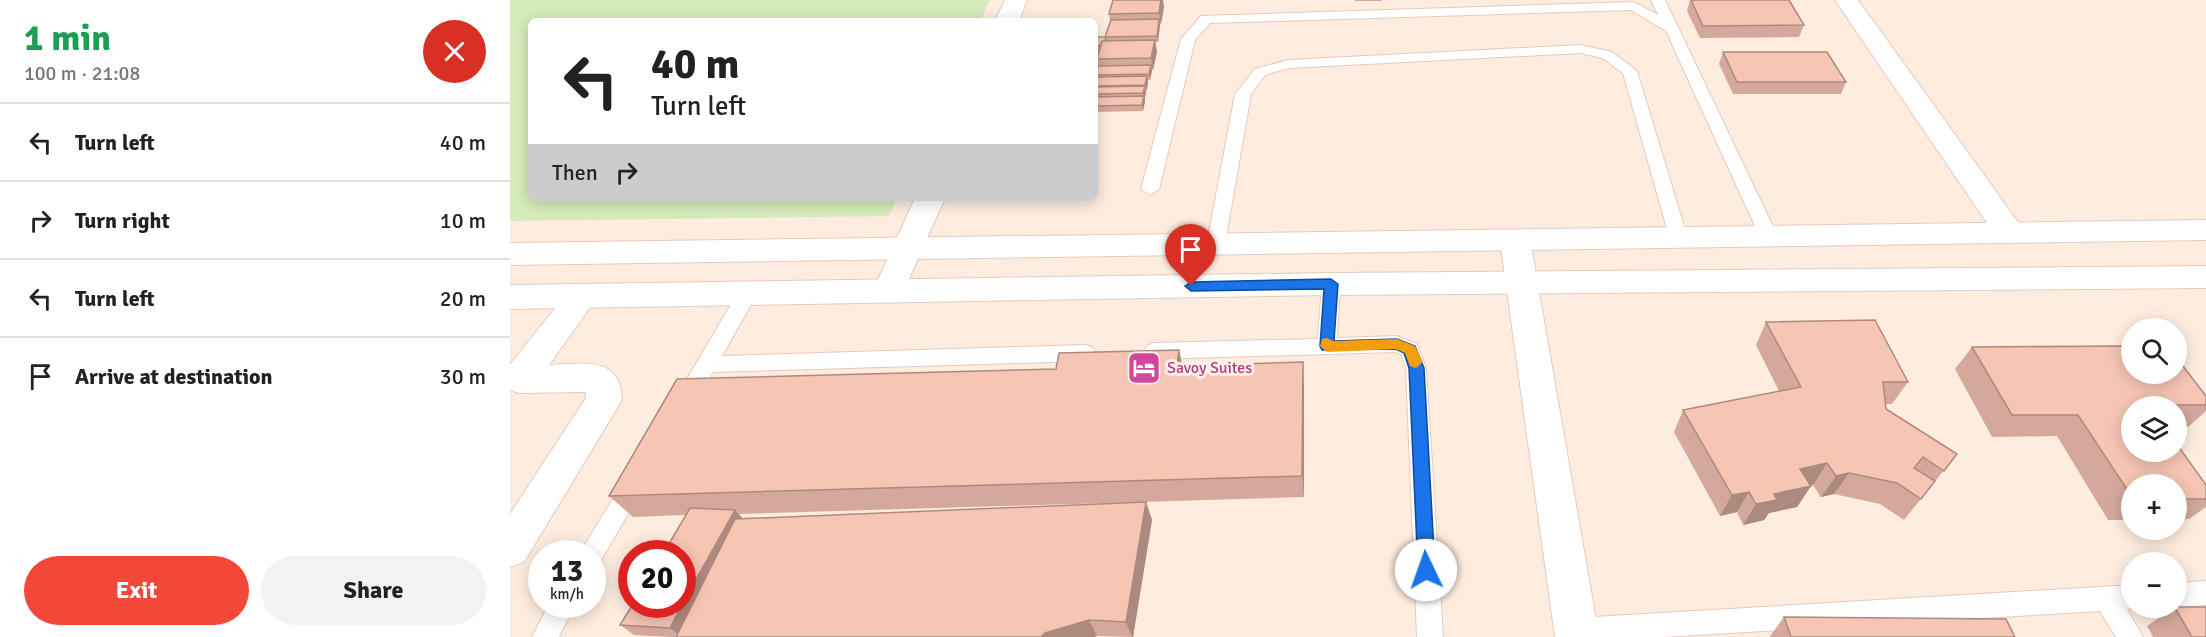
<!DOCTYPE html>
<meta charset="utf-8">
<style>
:root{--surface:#fff;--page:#f2f2f2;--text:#222;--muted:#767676;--line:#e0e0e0;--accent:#f34739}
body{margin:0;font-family:Signika,sans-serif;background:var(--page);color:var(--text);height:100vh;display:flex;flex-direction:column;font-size:22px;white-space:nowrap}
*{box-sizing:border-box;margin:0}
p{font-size:20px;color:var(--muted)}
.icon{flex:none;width:33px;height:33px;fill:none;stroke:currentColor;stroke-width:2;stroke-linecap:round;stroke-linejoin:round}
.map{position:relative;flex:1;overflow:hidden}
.panel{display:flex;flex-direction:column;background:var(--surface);width:510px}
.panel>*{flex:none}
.banner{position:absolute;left:18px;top:18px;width:570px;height:183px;border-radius:9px;box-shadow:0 3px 15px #0003;background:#fff;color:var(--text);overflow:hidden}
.controls{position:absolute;left:1611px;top:318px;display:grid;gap:12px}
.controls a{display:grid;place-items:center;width:66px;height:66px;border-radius:50%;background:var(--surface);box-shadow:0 3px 15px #0003;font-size:30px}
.speed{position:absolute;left:18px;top:540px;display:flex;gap:12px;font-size:30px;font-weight:700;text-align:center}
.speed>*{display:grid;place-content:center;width:78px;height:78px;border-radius:50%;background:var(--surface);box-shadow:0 3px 15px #0003;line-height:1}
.speed small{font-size:15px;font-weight:400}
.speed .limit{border:9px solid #d22;background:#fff;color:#111}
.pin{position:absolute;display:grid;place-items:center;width:51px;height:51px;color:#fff;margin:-62px -26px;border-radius:50% 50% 50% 0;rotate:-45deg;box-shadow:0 0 6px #0007}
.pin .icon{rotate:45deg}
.me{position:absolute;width:66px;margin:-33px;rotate:357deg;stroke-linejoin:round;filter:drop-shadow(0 0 4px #0008)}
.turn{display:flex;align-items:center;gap:21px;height:126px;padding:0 24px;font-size:27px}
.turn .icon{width:78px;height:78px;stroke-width:2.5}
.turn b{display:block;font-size:42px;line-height:51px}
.then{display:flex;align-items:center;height:57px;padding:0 24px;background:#0003;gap:12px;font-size:22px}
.round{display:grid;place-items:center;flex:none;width:63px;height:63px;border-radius:32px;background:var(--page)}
.summary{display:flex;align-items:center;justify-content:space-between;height:102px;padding:0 24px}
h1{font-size:36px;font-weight:800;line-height:45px;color:#1e9e55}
.action{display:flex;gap:12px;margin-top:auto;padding:12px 24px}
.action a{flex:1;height:69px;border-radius:36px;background:var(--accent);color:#fff;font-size:24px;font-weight:800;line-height:69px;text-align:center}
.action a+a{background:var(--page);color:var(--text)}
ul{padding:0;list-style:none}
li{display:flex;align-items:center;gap:18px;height:78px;padding:0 24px;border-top:2px solid var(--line)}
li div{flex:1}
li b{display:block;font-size:22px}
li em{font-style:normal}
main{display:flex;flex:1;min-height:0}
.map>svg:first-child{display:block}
</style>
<main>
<section class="panel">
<div class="summary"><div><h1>1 min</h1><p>100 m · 21:08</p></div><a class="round" style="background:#d93025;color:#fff"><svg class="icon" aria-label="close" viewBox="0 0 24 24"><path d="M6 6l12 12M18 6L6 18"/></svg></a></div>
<ul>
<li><svg class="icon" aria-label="left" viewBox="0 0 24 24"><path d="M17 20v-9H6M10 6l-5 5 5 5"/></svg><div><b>Turn left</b></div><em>40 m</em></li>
<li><svg class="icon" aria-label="right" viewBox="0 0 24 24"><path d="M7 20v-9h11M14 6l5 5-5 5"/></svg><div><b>Turn right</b></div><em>10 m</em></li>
<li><svg class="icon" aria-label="left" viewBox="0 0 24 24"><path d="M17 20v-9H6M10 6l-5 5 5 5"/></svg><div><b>Turn left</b></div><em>20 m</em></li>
<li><svg class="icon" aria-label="arrive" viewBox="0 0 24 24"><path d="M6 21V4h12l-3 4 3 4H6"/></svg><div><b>Arrive at destination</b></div><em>30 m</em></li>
</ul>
<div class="action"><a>Exit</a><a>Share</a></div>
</section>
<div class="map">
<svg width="1696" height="637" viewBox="0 0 1696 637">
<rect width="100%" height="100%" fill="#feeddf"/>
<!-- green -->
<path fill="#d7ecbc" d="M0,0H480L470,21H21V198H387L379,216L0,221Z"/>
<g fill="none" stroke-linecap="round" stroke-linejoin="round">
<defs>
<path id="service" d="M1141,0H1155L1267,235L1264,239H1252L1249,235L1156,31L1121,10L700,23L685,40L649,189L640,195L631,189L671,39L691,16L1124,2L1148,15Z
M1070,45L1102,52L1127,71L1177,236L1174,240H1162L1159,236L1113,73L1092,58L1070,53L779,68L755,75L741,94L715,243L712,247H700L697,243L725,94L745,69L778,60Z
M821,277L828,279L830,284L827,338L887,336L907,344L916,368L933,637H907L896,368L891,354L886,352L644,359L637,356L634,351L637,346L644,343L808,339L812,284L814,279Z
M237,287L244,289L247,294L212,356L576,345L583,348L586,353L583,358L576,361L203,372L181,408L174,410L167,408L163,402L167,396L230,289Z
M125,473L133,476L136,483L90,562L82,565V554H70L74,546L117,476Z
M1696,581V605L1666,607V583Z
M1622,585V608H1625L1617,609L1633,637H1606L1590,611L1153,637H1056L1053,630L1057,621L1066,618Z
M39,604H65L49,637H22Z"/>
<path id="minor" d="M495,0H517L509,21H485Z
M1325,0H1348L1510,225L1514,232L1510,239L1499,242L1488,239Z
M405,198H435L390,299L379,303L368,299L363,291Z
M1005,230L1016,233L1020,240L1089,637H1045L990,240L994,233Z
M72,284L83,288L88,296L39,365C72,364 111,355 112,400L14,562L0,567V514L76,398V392L9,393L0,390V365L61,288Z"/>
<path id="tertiary" d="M1696,220V240L0,265V243Z
M1696,266V288L821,295L0,309V285L821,273Z"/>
</defs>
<!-- service casing -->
<use href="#service" stroke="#e5cabd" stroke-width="2"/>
<!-- minor casing -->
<use href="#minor" stroke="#e5cabd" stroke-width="2"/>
<!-- tertiary casing -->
<use href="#tertiary" stroke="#e5cabd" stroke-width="2"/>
<!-- service -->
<use href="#service" fill="#fff" fill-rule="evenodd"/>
<!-- minor -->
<use href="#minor" fill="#fff" fill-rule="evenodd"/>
<!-- tertiary -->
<use href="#tertiary" fill="#fff" fill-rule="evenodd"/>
</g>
<!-- wall -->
<path fill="#d4a99b" d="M845,0H872V1H845Z
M1180,0L1294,25L1289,37L1190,38L1177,11Z
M654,7L651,24H650L648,42H645L647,52L643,70H642L640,80H638L633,111L585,112V81L587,72H585V54H588L589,52H585V37H596L600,21L599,14Z
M1213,52L1336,82L1331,94H1223L1209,64Z
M1256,322L1398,382L1382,404H1376V409L1447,454L1394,520L1370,504L1324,494L1311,497L1303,485H1300L1301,486L1287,507L1259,513L1254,520L1233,525L1227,512L1210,516L1164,432L1173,410L1269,391L1246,345Z
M1462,347L1696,396V411L1678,427H1666V406H1622L1696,485V507L1679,519L1666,520V484H1622V520H1598L1547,436L1482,437L1445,369Z
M673,365L794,385V497L228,514L233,519L636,502L642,520L623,637L587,636L584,637H161L124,635L110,625L176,515L123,517L99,496Z
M1663,608H1666L1696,637H1643L1637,626Z
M1274,617L1505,637H1260V636Z"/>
<!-- shaded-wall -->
<path fill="#ac8a7e" d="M651,0H653L654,7L651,24L649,13Z
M649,19L650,26L648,42L647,36Z
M645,40L647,52L643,70L641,58Z
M641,65L642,71L640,80L639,74Z
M637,76L638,82L637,91L635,85Z
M635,86L636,93L634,100L633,93Z
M634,96L635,102L633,111L632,105Z
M669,350L674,372L667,366Z
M793,362L794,385V497L792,476Z
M1317,463L1303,485L1276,490L1290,469Z
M1339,473L1324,494L1311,497L1326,476Z
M1301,486L1287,507L1259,513L1254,520L1233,525L1246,504L1264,494Z
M1239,492L1227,512L1210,516L1222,495Z
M636,502L642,520L623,637H622L616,622Z
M225,510L236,522L172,637L160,628Z
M579,620L587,636L584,637H531L535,633Z"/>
<!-- building -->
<path fill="#f6c5b4" stroke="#ac8a7e" stroke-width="1.5" d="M603,0H651L649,13L599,14Z
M1181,0H1279L1294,25L1193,26Z
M649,19L647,36L595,37L601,20Z
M585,37H596L595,41H592L591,45L585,46Z
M645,40L641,58L587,59L592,41Z
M1213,52H1317L1336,82H1227Z
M585,54H588L586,65H585Z
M641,65L639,74L586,75L588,66Z
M637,76L635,85L585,86L586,77Z
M635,86L633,93L585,94V87Z
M634,96L632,105L585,106V97Z
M1365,320L1398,382H1373L1376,409L1447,454L1434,471L1413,457L1404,468L1425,481L1411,499L1387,483L1339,473L1326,476L1317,463L1290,469L1301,486L1264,494L1267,500L1246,504L1239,492L1222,495L1173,410L1291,387L1256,322Z
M1622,346V374H1666V357L1696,396V405H1640L1641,406H1622V452H1666V443L1696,485V499H1666V484H1622V497L1568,415H1502L1462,347Z
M669,350L667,366L793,362L792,476L99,496L167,379L546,369L549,353Z
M636,502L616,622L579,620L535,633L531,637H166L225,519Z
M180,508L225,510L172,604V554H153Z
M123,604H172L160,628L110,625Z
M1666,607H1696V637H1682L1665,608Z
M1274,617L1496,619L1505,637H1281Z"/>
<!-- route -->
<path fill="#1a73e8" stroke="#114b97" stroke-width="1.5" d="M821,279L828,284L824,341L887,339L905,346L914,368L925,570L922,575L916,578L910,575L908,570L899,368L894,353L886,349L812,350L810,346L814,289L681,291L675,286L681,282Z"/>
<!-- slow -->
<path fill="#f59e0b" d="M817,338L823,341L887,339L905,346L913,362L906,368L900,366L895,353L886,349L817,352L810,346L812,339Z"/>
<!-- icons -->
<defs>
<symbol id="hotel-square" viewBox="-11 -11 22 22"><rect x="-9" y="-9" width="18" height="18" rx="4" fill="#d1479c" stroke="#fff2e7"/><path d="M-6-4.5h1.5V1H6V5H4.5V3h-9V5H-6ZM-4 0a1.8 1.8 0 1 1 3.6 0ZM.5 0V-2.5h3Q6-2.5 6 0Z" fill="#fff"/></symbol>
</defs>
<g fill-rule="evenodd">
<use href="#hotel-square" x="615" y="349" width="38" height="38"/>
</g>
<g text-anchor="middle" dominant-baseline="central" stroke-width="6" stroke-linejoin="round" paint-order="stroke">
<!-- hotel labels -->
<g font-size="16" fill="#b23c85" stroke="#fff2e7" text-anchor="start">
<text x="657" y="368">Savoy Suites</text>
</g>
</g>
</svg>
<div class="controls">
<a><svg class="icon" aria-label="search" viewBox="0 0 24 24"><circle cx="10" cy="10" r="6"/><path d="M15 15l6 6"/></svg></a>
<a><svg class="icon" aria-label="layers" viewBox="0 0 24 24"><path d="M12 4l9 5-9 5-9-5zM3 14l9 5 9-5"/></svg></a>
<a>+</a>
<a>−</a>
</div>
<div class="speed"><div>13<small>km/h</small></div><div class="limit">20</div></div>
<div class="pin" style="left:681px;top:286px;background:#d93025"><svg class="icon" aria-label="arrive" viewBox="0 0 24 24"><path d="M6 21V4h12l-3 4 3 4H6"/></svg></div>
<svg class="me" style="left:916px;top:570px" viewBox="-20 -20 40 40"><circle r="19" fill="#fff"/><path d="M0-13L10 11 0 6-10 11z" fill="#1a73e8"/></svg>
<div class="banner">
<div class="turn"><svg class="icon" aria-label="left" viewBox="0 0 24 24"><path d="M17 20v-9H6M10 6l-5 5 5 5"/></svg><div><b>40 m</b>Turn left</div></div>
<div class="then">Then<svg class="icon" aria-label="right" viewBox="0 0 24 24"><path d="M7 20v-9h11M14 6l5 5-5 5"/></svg></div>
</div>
</div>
</main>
